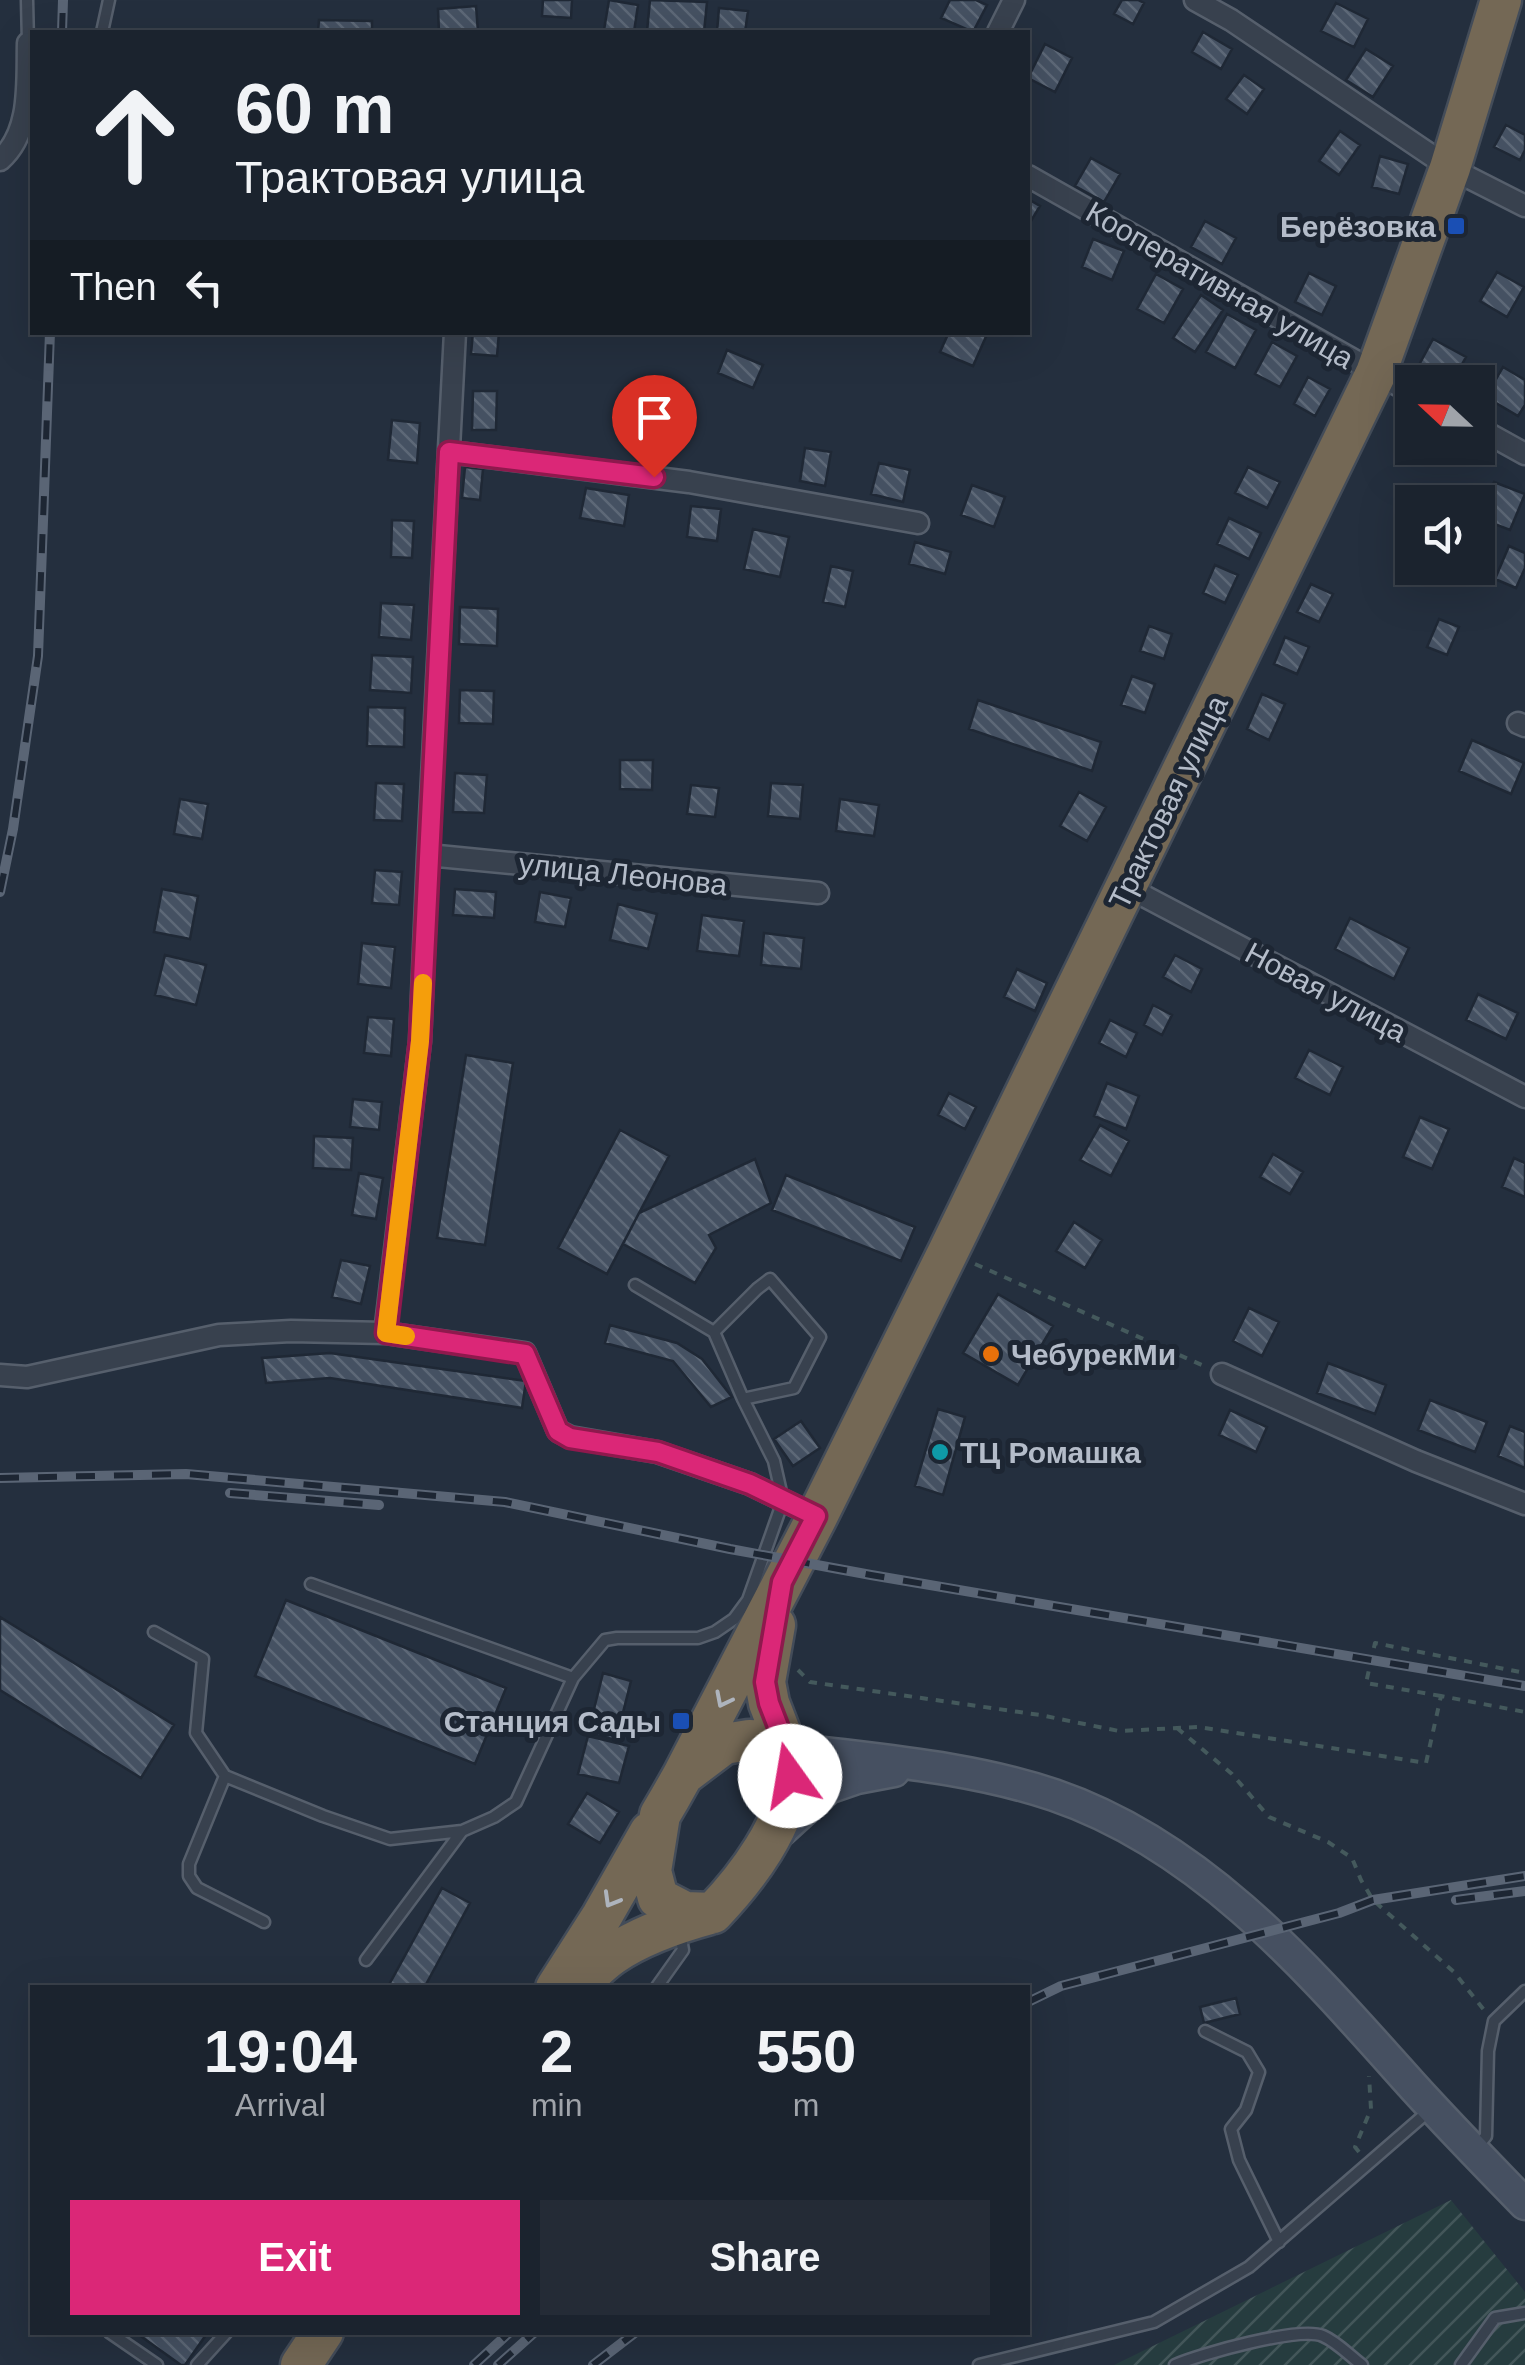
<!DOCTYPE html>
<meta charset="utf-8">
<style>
:root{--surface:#1b232e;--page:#242b36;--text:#f1f3f6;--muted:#a0a4aa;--line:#39404a;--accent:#db2777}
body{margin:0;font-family:Arial,sans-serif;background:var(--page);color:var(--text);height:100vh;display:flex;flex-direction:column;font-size:38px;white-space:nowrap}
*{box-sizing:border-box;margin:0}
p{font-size:32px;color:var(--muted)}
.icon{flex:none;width:55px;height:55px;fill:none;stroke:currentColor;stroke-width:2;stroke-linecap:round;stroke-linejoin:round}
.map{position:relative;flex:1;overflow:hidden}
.panel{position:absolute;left:30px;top:1985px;width:1000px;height:350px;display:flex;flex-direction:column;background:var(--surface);border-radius:0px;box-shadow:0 10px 40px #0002,0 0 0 2px var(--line)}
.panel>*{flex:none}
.banner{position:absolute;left:30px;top:30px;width:1000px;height:305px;border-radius:0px;box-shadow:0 10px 40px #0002,0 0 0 2px var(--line);background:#1b232e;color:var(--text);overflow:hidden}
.needle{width:65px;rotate:292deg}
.buttons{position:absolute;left:1395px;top:365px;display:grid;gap:20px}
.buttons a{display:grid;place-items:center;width:100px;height:100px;border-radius:0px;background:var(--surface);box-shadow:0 10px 40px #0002,0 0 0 2px var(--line);font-size:50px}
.pin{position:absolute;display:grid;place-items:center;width:85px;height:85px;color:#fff;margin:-102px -42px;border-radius:50% 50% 50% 0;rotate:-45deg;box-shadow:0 0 10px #0007}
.pin .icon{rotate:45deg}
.me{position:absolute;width:110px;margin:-55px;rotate:347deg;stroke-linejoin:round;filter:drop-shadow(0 0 8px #0008)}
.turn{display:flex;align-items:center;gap:35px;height:210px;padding:0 40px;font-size:45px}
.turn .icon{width:130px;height:130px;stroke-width:2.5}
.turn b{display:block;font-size:70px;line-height:85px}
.then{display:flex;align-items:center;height:95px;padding:0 40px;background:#0003;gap:20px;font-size:38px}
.eta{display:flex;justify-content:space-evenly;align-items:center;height:170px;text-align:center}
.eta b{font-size:60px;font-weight:700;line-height:70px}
.cta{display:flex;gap:20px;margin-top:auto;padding:20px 40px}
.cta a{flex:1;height:115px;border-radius:0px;background:var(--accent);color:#fff;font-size:40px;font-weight:700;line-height:115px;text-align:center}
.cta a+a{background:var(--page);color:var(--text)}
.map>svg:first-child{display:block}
</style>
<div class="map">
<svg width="1525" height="2365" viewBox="0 0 1525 2365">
<defs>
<pattern id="garden-furrows" width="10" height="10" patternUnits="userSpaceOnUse" patternTransform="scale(2.5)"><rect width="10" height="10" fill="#263c3f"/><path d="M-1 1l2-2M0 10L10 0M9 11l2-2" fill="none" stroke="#435659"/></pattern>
<pattern id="building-back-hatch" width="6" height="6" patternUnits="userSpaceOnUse" patternTransform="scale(2.5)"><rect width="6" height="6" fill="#455162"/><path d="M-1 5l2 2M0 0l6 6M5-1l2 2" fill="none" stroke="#5d6877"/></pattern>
</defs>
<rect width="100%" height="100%" fill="#242f3e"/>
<!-- garden -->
<path fill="url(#garden-furrows)" d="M1451,2200L1525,2292V2365H1114Z"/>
<!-- building -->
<path fill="url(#building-back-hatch)" stroke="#1f2835" stroke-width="2.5" d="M543,0H572L571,18L542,16Z
M609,0L638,5L634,32L604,30Z
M650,0L707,2L704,32H647Z
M950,0H976L987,5L973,32L941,18Z
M1122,0H1138L1144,3L1133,24L1114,14Z
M1336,3L1368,19L1354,47L1321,31Z
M476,6L478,32H439L438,9Z
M719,8L748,11L745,32H717Z
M319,20L372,21V32H318Z
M1203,32L1232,49L1221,69L1192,52Z
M1045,44L1072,58L1055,92L1028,78Z
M1366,49L1393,66L1373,97L1346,80Z
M1244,75L1264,89L1247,114L1226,99Z
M1506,125L1525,135V150L1520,160L1494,147Z
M1340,131L1360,145L1339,175L1319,161Z
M1380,156L1408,164L1399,194L1372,187Z
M1091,158L1120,174L1104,202L1075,186Z
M1028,199L1040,206L1028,226Z
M1205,221L1236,238L1222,264L1191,247Z
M1093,239L1124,251L1112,280L1082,267Z
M1497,272L1524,287L1507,317L1480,301Z
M1309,273L1336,286L1322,315L1295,302Z
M1156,274L1183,289L1164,323L1137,309Z
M1201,295L1223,310L1195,352L1173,338Z
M1227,314L1256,330L1235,368L1206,352Z
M473,332H499L497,356L471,354Z
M949,332H988L973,366L940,352Z
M1433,339L1466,357L1452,382L1419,365Z
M1272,342L1297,356L1280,387L1255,374Z
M727,350L763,365L753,388L718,373Z
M1503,367L1525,380V405L1518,416L1486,397Z
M1308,377L1330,389L1315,416L1294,404Z
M473,391H497L496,430H472Z
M636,419L679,427L673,455L631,447Z
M392,420L420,423L417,463L388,460Z
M805,448L831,452L825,486L800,481Z
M879,463L910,470L903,502L871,494Z
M465,467L483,469L480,500L462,498Z
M1248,467L1280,482L1267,508L1235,493Z
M1494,482L1525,494L1510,530L1479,518Z
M972,485L1005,497L994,527L961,515Z
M586,488L629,495L624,526L580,518Z
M691,506L721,509L717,541L687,537Z
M1229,518L1261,533L1249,559L1217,544Z
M392,520L414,521L412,558L391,557Z
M753,529L789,537L780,577L744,569Z
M915,542L951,552L945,574L909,564Z
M1509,546L1525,553V568L1516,588L1495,579Z
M1215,565L1238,575L1225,603L1203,593Z
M831,566L853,571L845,607L823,602Z
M1311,584L1333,594L1319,622L1297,612Z
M381,603L414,605L411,640L379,637Z
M460,607L498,609L497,646L459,644Z
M1439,619L1459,627L1447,655L1427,647Z
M1149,626L1172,634L1164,659L1140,651Z
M1285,637L1309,647L1297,674L1274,664Z
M372,655L413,657L411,693L370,690Z
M1132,676L1155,684L1145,713L1121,705Z
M460,690L494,691L493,724L459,723Z
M1262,694L1285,704L1269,740L1247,729Z
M978,700L1101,742L1092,771L969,729Z
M368,707L405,708L404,747L367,746Z
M1472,740L1524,763L1511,794L1459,771Z
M620,760H653L652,790L620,789Z
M455,773L487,775L484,813L453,812Z
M376,783L404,784L402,821L374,820Z
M771,783L803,785L800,819L768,816Z
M691,785L719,788L715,817L687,814Z
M1079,792L1106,807L1087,841L1060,826Z
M180,799L208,804L202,839L174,834Z
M840,799L879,805L874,836L836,831Z
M375,870L402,872L399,905L372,903Z
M162,889L198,896L190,939L154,932Z
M455,889L496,892L494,918L453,915Z
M540,892L571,898L565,927L535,922Z
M618,904L657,914L648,949L610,940Z
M702,915L744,921L739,956L697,951Z
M1350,918L1409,948L1394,979L1335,949Z
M764,933L804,938L801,969L761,965Z
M362,943L395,947L391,988L358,984Z
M165,955L206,965L196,1005L155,995Z
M1175,955L1202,969L1191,992L1163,977Z
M1017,969L1047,983L1035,1011L1004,997Z
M1478,994L1518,1013L1506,1039L1466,1020Z
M1153,1005L1172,1015L1162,1035L1144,1025Z
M368,1017L394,1019L391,1056L364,1053Z
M1110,1020L1137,1033L1126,1057L1099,1043Z
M1309,1050L1343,1067L1330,1095L1295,1078Z
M466,1055L513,1063L485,1245L437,1238Z
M1107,1083L1139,1096L1126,1129L1094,1116Z
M949,1093L976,1107L965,1129L938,1115Z
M353,1099L382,1102L379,1130L350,1127Z
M1420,1117L1449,1129L1432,1169L1403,1157Z
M1100,1125L1129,1141L1111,1176L1080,1160Z
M620,1130L669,1156L607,1274L558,1248Z
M314,1136L353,1138L351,1170L313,1168Z
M1273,1154L1303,1172L1290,1194L1260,1177Z
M1514,1158L1525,1163V1197L1502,1187Z
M755,1159L771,1203L709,1235L716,1248L695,1283L623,1244L639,1213Z
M359,1173L383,1178L376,1219L352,1215Z
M786,1175L915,1227L901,1261L772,1210Z
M1074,1222L1102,1240L1085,1268L1056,1251Z
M341,1260L370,1266L361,1304L332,1297Z
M998,1294L1053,1326L1018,1385L963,1353Z
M1249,1308L1279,1322L1262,1356L1233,1341Z
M610,1325L677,1343L702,1359L732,1397L711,1407L673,1361L605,1343Z
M330,1353L526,1381L522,1408L330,1378L266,1383L262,1358Z
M1328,1363L1386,1385L1375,1414L1317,1393Z
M1430,1400L1487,1422L1475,1452L1418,1430Z
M938,1409L965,1417L943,1495L915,1486Z
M1230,1410L1267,1427L1256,1452L1219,1435Z
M801,1421L820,1448L793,1466L774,1439Z
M1510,1426L1525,1432V1468L1498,1456Z
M286,1600L506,1688L475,1764L255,1676Z
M0,1617L174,1725L141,1778L0,1690Z
M603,1673L631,1681L616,1740L588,1733Z
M588,1736L629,1746L619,1783L578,1774Z
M587,1793L619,1812L600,1843L568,1824Z
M442,1888L470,1903L424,1988H399L390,1983Z
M1236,1998L1240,2014L1204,2023L1200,2007Z
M135,2332H208L185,2365H181Z"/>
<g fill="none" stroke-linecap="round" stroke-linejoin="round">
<defs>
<path id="lane" d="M27,0L28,43
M102,32L109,0
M714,1332L757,1289L770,1279L820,1337L794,1388L743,1399
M311,1584L573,1678
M154,1632L203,1659L196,1733L225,1776L323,1816L390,1839L462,1831L494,1817L516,1802L573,1678L605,1640L617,1638H698L715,1632L734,1619L748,1600L783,1501L774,1461L743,1399L714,1332L635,1285
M225,1776L189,1864V1876L197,1888L264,1922
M366,1960L462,1831
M656,1988L683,1950L680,1933
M1205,2031L1247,2052L1259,2072L1246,2110L1231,2129L1239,2160L1279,2242
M1477,2147L1486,2136L1488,2051L1494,2021L1525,1991
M109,2332L157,2365
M197,2365L227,2332
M979,2365L1154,2322L1249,2267L1430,2110
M1175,2365C1200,2354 1300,2326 1323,2336C1337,2342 1350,2356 1362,2365
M1461,2365L1495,2318L1525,2313"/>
<path id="street" d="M1195,0L1231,20L1450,168L1525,206
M998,32L1014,0
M0,160C32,132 27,82 28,43
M1028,176L1412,393
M1478,428L1525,454
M449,452L689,482L918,523
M1518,723L1525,726
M428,855L818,893
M1127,887L1525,1097
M385,1333L420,1041L428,855L455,332
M1222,1374L1416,1461L1525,1504
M0,1375L27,1377L219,1335L291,1331L385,1333L525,1353L558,1431L570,1437L657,1452L750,1484L817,1517"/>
<path id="secondary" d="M785,1748C874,1760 968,1766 1054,1795C1203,1846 1308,1969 1410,2083C1447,2124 1486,2164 1525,2204
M772,1839L828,1788L857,1778L894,1771"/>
<path id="highway" d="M775,1625L765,1682L769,1703L784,1742
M749,1740L784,1742C786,1752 789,1764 789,1774C791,1821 744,1881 713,1913L685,1912L658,1898L651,1871L660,1815L670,1798L683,1775L724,1744Z
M683,1775L817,1517L948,1252L1376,373L1450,168L1501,0
M556,1988L602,1916L650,1832
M575,1988C587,1977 599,1964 612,1955C641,1935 677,1923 710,1914
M301,2365L323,2332"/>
</defs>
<!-- lane casing -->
<use href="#lane" stroke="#565f6c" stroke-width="15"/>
<!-- street casing -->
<use href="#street" stroke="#565f6c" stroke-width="25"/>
<!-- secondary casing -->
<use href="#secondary" stroke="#565f6c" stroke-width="35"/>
<!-- highway casing -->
<use href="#highway" stroke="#434c59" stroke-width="45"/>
<!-- path -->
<path stroke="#44595c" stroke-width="4" stroke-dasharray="8 8" stroke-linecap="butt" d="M975,1264L1204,1366
M798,1670L810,1682L1040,1715L1119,1731L1198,1727L1426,1763L1441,1696L1525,1712
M1441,1696L1366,1683L1375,1643L1525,1673
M1177,1728L1232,1774L1269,1817L1328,1842L1352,1858L1361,1880L1373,1900L1454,1972L1484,2010
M1359,2152L1355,2147L1371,2109L1369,2076"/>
<!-- lane -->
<use href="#lane" stroke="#38414e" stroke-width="10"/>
<!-- street -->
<use href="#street" stroke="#38414e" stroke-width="20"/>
<!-- secondary -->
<use href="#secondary" stroke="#465061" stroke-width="30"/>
<!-- highway -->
<use href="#highway" stroke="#746855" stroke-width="40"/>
<defs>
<path id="rail" d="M62,32L63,0
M0,892L13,829L38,656L50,332
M0,1478L186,1474L505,1502L730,1549L871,1575L1525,1686
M230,1493L379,1505
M1456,1900L1525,1891
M1028,2002L1061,1986L1339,1913L1373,1900L1525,1876
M474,2365L510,2332
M498,2365L535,2332
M593,2365L636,2332"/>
</defs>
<!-- rail casing -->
<use href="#rail" stroke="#5a6575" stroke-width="10"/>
<!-- rail -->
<use href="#rail" stroke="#1d2633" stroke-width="6" stroke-dasharray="19" stroke-linecap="butt"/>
</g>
<!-- one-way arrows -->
<defs><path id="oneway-chevron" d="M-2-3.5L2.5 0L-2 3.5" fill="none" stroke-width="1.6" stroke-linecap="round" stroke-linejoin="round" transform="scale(2.5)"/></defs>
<g stroke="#aeb4bd">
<use href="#oneway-chevron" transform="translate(723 1700) rotate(117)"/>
<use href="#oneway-chevron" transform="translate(611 1900) rotate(120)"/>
</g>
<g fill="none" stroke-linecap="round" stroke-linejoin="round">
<defs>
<path id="route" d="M654,477L449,452L420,1041L386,1333L525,1354L558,1431L570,1438L658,1452L750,1484L816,1516L782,1582L765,1682L769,1703L784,1742L790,1776"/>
</defs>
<!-- route casing -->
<use href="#route" stroke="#8e194d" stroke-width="25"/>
<!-- route -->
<use href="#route" stroke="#db2777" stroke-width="18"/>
<!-- slow -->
<path stroke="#f59e0b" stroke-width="18" d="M406,1336L386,1333L420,1041L423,983"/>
</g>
<!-- markers -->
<g fill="#1a4fb4" stroke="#1d2633" stroke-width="4">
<rect x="1446" y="216" width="20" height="20" rx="5"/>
<rect x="671" y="1711" width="20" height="20" rx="5"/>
</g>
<circle fill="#e8710a" stroke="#1d2633" stroke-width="4" cx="991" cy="1354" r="10"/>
<circle fill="#0f9aa8" stroke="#1d2633" stroke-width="4" cx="940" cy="1452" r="10"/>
<g text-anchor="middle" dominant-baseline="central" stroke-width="10" stroke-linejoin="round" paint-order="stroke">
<!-- poi labels -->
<g font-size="30" font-weight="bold" fill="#b4bcc9" stroke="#1d2633" text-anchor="end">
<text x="1436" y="226">Берёзовка</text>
<text x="1011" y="1354" text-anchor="start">ЧебурекМи</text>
<text x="960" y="1452" text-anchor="start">ТЦ Ромашка</text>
<text x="661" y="1721">Станция Сады</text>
</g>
<!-- street labels -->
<g font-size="30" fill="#b4bcc9" stroke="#1d2633">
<text transform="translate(1220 285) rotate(30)">Кооперативная улица</text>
<text transform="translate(1168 802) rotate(-64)">Трактовая улица</text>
<text transform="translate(623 874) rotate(6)">улица Леонова</text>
<text transform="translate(1326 992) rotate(28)">Новая улица</text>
</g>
</g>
</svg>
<div class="buttons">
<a><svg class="needle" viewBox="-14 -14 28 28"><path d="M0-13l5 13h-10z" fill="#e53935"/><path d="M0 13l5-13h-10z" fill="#a0a4aa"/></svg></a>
<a><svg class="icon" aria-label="sound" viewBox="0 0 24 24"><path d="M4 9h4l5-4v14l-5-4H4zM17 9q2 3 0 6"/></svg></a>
</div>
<div class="pin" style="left:654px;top:477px;background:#d93025"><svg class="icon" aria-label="arrive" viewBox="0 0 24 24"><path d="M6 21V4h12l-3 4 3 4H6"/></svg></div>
<svg class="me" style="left:790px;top:1776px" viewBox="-20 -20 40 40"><circle r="19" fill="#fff"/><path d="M0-13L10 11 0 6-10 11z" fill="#db2777"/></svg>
<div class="banner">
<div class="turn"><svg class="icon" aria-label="ahead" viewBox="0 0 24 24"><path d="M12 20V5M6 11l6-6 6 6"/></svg><div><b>60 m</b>Трактовая улица</div></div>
<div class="then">Then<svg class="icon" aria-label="left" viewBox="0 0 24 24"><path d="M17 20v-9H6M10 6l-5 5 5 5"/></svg></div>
</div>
<section class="panel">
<div class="eta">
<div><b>19:04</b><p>Arrival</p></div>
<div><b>2</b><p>min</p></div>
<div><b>550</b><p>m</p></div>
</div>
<div class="cta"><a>Exit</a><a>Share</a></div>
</section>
</div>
